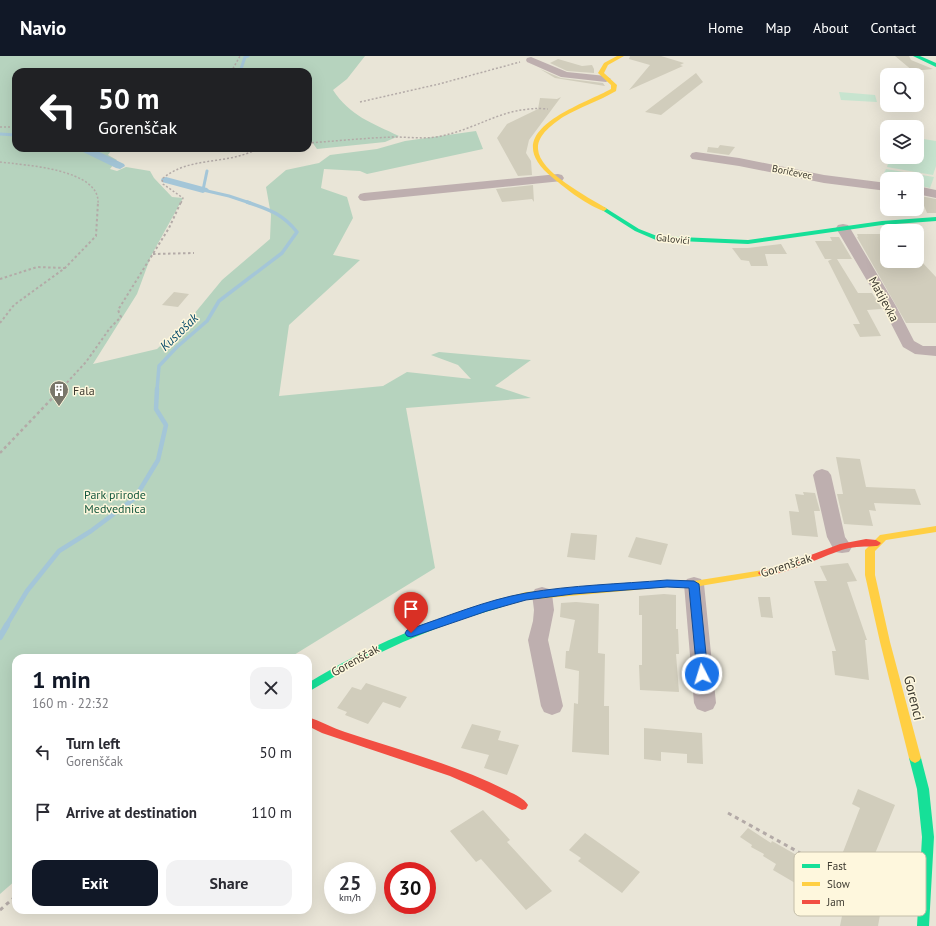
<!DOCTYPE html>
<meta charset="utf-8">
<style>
:root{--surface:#fff;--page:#f2f2f3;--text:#2b2b33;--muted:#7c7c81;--accent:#111827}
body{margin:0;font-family:"PT Sans",sans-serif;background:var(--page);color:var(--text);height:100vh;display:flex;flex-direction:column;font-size:15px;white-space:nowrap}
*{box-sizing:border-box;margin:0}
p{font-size:13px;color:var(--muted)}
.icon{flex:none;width:22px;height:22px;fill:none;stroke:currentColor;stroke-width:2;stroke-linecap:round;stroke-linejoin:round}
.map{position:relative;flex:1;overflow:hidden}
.sheet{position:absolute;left:12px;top:598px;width:300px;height:260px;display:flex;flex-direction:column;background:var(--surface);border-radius:12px;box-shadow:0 4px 16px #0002}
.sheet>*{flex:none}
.guide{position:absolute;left:12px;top:12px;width:300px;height:84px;border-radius:12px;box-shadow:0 4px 16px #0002;background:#202124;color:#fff;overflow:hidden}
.controls{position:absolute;left:880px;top:12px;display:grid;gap:8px}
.controls a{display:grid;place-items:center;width:44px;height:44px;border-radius:8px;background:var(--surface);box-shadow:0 4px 16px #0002;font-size:20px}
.speed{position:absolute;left:324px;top:806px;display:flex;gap:8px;font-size:20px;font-weight:700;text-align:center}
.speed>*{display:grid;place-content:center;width:52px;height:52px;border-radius:50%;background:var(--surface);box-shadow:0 4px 16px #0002;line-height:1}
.speed small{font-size:10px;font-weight:400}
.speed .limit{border:6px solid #d22;background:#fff;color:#111}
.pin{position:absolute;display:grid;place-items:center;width:34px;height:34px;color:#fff;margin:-41px -17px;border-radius:50% 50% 50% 0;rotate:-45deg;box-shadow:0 0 4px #0007}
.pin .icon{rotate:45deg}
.me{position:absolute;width:44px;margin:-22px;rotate:355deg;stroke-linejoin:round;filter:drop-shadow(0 0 3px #0008)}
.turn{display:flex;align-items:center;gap:14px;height:84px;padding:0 20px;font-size:18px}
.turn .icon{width:52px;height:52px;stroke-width:2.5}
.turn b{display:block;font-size:28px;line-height:34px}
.round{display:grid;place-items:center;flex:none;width:42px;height:42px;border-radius:12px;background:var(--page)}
.overview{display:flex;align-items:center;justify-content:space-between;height:68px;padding:0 20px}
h1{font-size:24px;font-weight:800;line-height:30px;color:var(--accent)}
.button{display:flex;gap:8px;margin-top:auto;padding:8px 20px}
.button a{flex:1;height:46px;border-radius:12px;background:var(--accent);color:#fff;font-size:16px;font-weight:800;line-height:46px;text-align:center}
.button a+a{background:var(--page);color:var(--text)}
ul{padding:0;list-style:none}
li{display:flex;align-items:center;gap:12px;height:60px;padding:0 20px}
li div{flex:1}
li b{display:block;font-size:15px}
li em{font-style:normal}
header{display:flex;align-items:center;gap:24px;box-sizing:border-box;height:56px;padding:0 20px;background:var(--accent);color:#fff}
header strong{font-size:19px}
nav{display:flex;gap:22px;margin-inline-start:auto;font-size:14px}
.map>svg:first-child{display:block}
</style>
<header>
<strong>Navio</strong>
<nav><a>Home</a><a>Map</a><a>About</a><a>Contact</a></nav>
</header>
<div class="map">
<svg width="936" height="870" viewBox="0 0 936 870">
<rect width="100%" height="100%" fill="#e9e5d7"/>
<!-- green -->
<path fill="#c7e4cf" d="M839,36L875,39L877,46L841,44Z
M917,82L936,85V110L933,119L887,111L890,101H917Z
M886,113L934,121L930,132L917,129V123H881Z"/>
<!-- forest -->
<path fill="#b6d3be" d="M0,0H365L347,23L333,34C350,60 372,67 399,80L385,86L317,93L312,86H308V16H16V92H113L108,99L117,104L110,113L117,115L126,111L150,115L154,122L172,141L183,142L151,200L137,238L93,308L157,293L194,258L222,224L270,183L271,159L266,131L286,114L319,107L330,99L377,93L405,85L476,75L483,93L367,118L360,115L324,113L321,132L347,141L353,162L333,199L360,204L289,269L279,340L383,330L407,316L471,323L458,309L431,299L439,296L531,304L495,330L531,342L406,352L435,512L289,602H16V824L0,838Z"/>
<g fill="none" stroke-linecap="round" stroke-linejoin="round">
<!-- stream-far3 -->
<path stroke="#a4c6d8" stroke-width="3" d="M240,16L245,1L248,0
M0,78L16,79
M207,115L203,134L229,140L250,147"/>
<!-- stream-far2 -->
<path stroke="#a4c6d8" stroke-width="3.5" d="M157,334L159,310L177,291L207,265L219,245L282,197L297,176C282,157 269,154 247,146"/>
<!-- stream-far1 -->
<path stroke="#a4c6d8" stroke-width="4.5" d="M6,570L27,535L59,495L91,475L135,442L158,404L166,369L156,353L157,333"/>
<!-- stream -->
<path stroke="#a4c6d8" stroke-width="6" d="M0,581L7,569"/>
<!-- canal -->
<path fill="#a4c6d8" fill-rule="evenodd" d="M78,92H91L124,108L125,110L120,113L116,112L79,94Z
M166,121L207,132L209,134L203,137L162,126L161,124L162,122Z"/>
</g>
<!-- building -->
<path fill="#d1cdbc" d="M630,0H661L684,7L680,9L683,10L629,34L650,9L629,3Z
M895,0H909L911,4L933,13L913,15Z
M558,3L582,10L592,9L594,13V17L567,15L550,7Z
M540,13L561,22L603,27L605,30L555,22Z
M696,17L703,26L661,59L645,56Z
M561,41L529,84L526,97L531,105L532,119L518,120L497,82L507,68L538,53L540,42L557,43Z
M720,89L735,91L729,99L707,96L708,91L718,92Z
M533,129L534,146L532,143L502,146L496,133Z
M920,140L936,143V157H927Z
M857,178H887V207L920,204L936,221V267H906L857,181H858Z
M830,181H839L852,203H837L858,237H872L881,251L882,253L867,254L881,280L860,281L853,268H860L828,205L832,203H825L815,185H832Z
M781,188L787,198H765L768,210H751L749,205L741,204L732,192H748Z
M174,236L189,238L178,251L162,249Z
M836,401L860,403L866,431L915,433L921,449L874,447L876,455L869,454L873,470L844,468L837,438H843Z
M803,436L815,437L820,455H814L818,481L792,479L789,455L799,456L795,438L804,439Z
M571,477L597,479L595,504L567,501Z
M636,481L668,488L661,509L628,501Z
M848,507L857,525L847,526L867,584H865L869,624L835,619L832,595H836L814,525H827L820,510Z
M664,538L676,539V573H678L679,598H676L679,636L640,634L639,609H642V559H639V540Z
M758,541H770L773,562L761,561Z
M576,546L599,548L598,597L605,598L604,650H609V699L572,696L574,647L578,648L579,615L565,612L566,595H569L575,564L560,561L561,547Z
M366,627L407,641L400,652L383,646L368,668L345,659L347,656L337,652L352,631L361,634Z
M472,668L501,675L498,684L519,689L507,719L484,712L489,699L461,692Z
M644,672L702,677L703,708L687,707V698L661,696V705L644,703Z
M858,733L895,749L860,834L883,842L878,870H840L847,835L831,827L860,752L852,748Z
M483,754L510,784L507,786L552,835L526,854L481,803L476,806L450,775Z
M748,772L771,787L772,785L814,809L802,831L773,814L776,808L763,800L764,798L751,791L752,789L740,781Z
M585,777L640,816L622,837L578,805L581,802L569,794Z"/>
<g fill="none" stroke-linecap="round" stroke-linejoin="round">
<!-- path-far3 -->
<path stroke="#b3aaa7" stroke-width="1.5" stroke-dasharray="2 2" stroke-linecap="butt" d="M231,16L240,0
M360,46L439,28L520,6
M0,71H16
M308,87C336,85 365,82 394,81C408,81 422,83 436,81C478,74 503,49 548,53
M0,106C24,109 100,113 98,147
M181,147L183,142L163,128L162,123C184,104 213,107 239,100C247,98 255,94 263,92"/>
<!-- path-far2 -->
<path stroke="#b3aaa7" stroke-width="2" stroke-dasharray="2.5 2.5" stroke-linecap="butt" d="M153,198L194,197
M0,223L37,211L65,212
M0,267L14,249L65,212L96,180L98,146
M60,334L86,306L110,272L121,261L118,254L169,172L181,146"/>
<!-- path-far1 -->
<path stroke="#b3aaa7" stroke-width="2.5" stroke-dasharray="3 3" stroke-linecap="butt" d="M0,397L61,333"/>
<!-- path -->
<path stroke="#b3aaa7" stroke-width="3" stroke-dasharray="4 4" stroke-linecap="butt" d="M728,757L856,828L884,840L886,847L901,857
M0,854L16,840"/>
<!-- street -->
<path fill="#beafaf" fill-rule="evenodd" d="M531,1L567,16L606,20L611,23L606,26L561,21L527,6L526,4L527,2Z
M696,96L739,102L824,119L887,127V135L824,127L739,110L692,103L690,100L692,97Z
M558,118L562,119L564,122L562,125L364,145L360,144L358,141L360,138L364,137Z
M917,130L936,134V142L917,138Z
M843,168L848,169L850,172L896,250L914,285L923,290H936V300L915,298L903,291L882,250L836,172L838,169Z
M822,413L828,415L831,419L845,481L852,491L849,496L842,497L835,496L827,481L813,419L816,415Z
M694,521L701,523L704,528L716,647L713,653L705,656L697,653L694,647L684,528L687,523Z
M542,531L549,533L552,538L554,554L548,584L563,650L560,656L552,659L544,656L541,650L528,584L533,565L534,554L532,538L535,533Z"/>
<!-- fast -->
<path fill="#16e098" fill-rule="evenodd" d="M913,0H920L936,7V11Z
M604,151L639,173L657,180L748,184L882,165L936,161V165L882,169L748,188L656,184L635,175L602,154L601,153Z
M498,544L502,545L503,548L502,551L452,566L403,586L356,608L308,636V627C368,590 431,564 498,544Z
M915,697L919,699L921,702L929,733L934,781L929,870H917L922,781L917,733L909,702L911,699Z"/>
<!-- slow -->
<path fill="#ffcf43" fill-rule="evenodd" d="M617,0H624L608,9L604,17L617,29L616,35C599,45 580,51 563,61C553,68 537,79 538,93C539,116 588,141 606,152L607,153L604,155C588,150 566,133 553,122C495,76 578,51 611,33V29L598,17L604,7Z
M936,470V476L886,484L875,495V519L890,586L921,702L919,705L915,707L911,705L909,702L880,586L865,519V494L880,479Z
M763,514L766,515L768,517L766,519L694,531H667L526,544L498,552L494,551L493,548L494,545L526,536L667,525H694Z"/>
<!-- jam -->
<path fill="#f24e42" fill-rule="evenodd" d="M866,483L876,484L881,487C879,489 879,490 876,490C865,491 856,490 845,493C827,498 775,524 760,519L758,517L760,515L787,508L840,488Z
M308,661C321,665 332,672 345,676C399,694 454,708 506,734C513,738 524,742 528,749L526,753L522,754L484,735L450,720L322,677L308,670Z"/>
</g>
<!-- route -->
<path fill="#1a73e8" stroke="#114b97" d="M667,524L694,525L699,528L708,618L706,620L702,622L699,620L697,618L689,532L667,531L573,538L526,544L487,555L411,581L407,580L405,577L407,574C446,561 486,544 526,537C572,529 620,528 667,524Z"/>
<!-- icons -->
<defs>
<symbol id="building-pin" viewBox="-11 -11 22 30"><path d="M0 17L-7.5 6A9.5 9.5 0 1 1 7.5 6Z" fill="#79766a" stroke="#fef7dd"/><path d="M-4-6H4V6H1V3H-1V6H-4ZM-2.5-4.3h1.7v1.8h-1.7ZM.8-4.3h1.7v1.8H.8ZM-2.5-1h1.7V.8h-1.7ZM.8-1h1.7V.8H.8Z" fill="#fff"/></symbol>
</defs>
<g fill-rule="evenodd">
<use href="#building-pin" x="48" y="323" width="22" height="30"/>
</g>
<g text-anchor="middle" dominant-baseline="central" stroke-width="3" stroke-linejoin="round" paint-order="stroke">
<!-- far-street labels -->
<g font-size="10" fill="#3d3a30" stroke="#fef7dd">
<text transform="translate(792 116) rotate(11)">Boričevec</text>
<text transform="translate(673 183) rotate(6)">Galovići</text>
</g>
<!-- street labels -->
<g font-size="12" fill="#3d3a30" stroke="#fef7dd">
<text transform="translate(884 243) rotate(61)">Matijevka</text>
<text transform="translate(786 509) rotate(-18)">Gorenščak</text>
<text transform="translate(355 604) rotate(-29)">Gorenščak</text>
</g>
<!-- poi labels -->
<g font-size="12" fill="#3d3a30" stroke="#fef7dd" text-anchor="start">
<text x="73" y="334">Fala</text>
</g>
<!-- park labels -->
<g font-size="12" fill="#13573d" stroke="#fef7dd">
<text x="115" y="438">Park prirode<tspan x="115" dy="14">Medvednica</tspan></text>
</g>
<!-- water labels -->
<g font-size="13" font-style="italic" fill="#0a4d6c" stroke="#fef7dd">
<text transform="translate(179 276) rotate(-44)">Kustošak</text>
</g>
<!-- near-street labels -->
<g font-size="14" fill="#3d3a30" stroke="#fef7dd">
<text transform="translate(914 642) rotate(76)">Gorenci</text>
</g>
</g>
<!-- legend -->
<rect x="794" y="796" width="132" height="64" rx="6" fill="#fef7dd" stroke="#c4bea9" stroke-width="1"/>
<rect x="802" y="808" width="18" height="4" fill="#16e098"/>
<rect x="802" y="826" width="18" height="4" fill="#ffcf43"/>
<rect x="802" y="844" width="18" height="4" fill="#f24e42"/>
<g font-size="11" fill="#3d3a30">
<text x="827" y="814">Fast</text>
<text x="827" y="832">Slow</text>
<text x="827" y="850">Jam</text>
</g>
</svg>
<div class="controls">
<a><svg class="icon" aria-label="search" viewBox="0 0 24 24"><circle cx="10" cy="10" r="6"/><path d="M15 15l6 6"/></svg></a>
<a><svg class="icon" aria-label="layers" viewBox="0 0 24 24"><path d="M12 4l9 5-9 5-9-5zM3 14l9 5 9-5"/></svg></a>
<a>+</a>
<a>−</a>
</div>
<div class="speed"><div>25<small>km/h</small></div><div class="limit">30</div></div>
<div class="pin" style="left:411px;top:577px;background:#d93025"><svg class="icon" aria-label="arrive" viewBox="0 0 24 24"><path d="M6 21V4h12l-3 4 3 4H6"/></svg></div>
<svg class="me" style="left:702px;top:618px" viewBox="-20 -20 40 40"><circle r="17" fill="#1a73e8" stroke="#fff" stroke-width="3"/><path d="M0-11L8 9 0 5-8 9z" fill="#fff"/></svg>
<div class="guide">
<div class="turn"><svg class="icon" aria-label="left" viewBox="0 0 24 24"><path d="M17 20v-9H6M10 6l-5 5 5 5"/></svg><div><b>50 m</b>Gorenščak</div></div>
</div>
<section class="sheet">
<div class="overview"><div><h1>1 min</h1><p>160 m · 22:32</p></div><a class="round"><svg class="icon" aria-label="close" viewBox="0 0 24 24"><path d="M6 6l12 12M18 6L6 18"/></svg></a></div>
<ul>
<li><svg class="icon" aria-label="left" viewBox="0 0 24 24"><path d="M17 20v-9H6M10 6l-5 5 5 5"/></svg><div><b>Turn left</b><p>Gorenščak</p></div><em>50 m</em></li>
<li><svg class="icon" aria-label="arrive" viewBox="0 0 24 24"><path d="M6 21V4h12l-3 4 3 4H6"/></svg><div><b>Arrive at destination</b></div><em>110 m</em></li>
</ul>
<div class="button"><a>Exit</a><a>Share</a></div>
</section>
</div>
